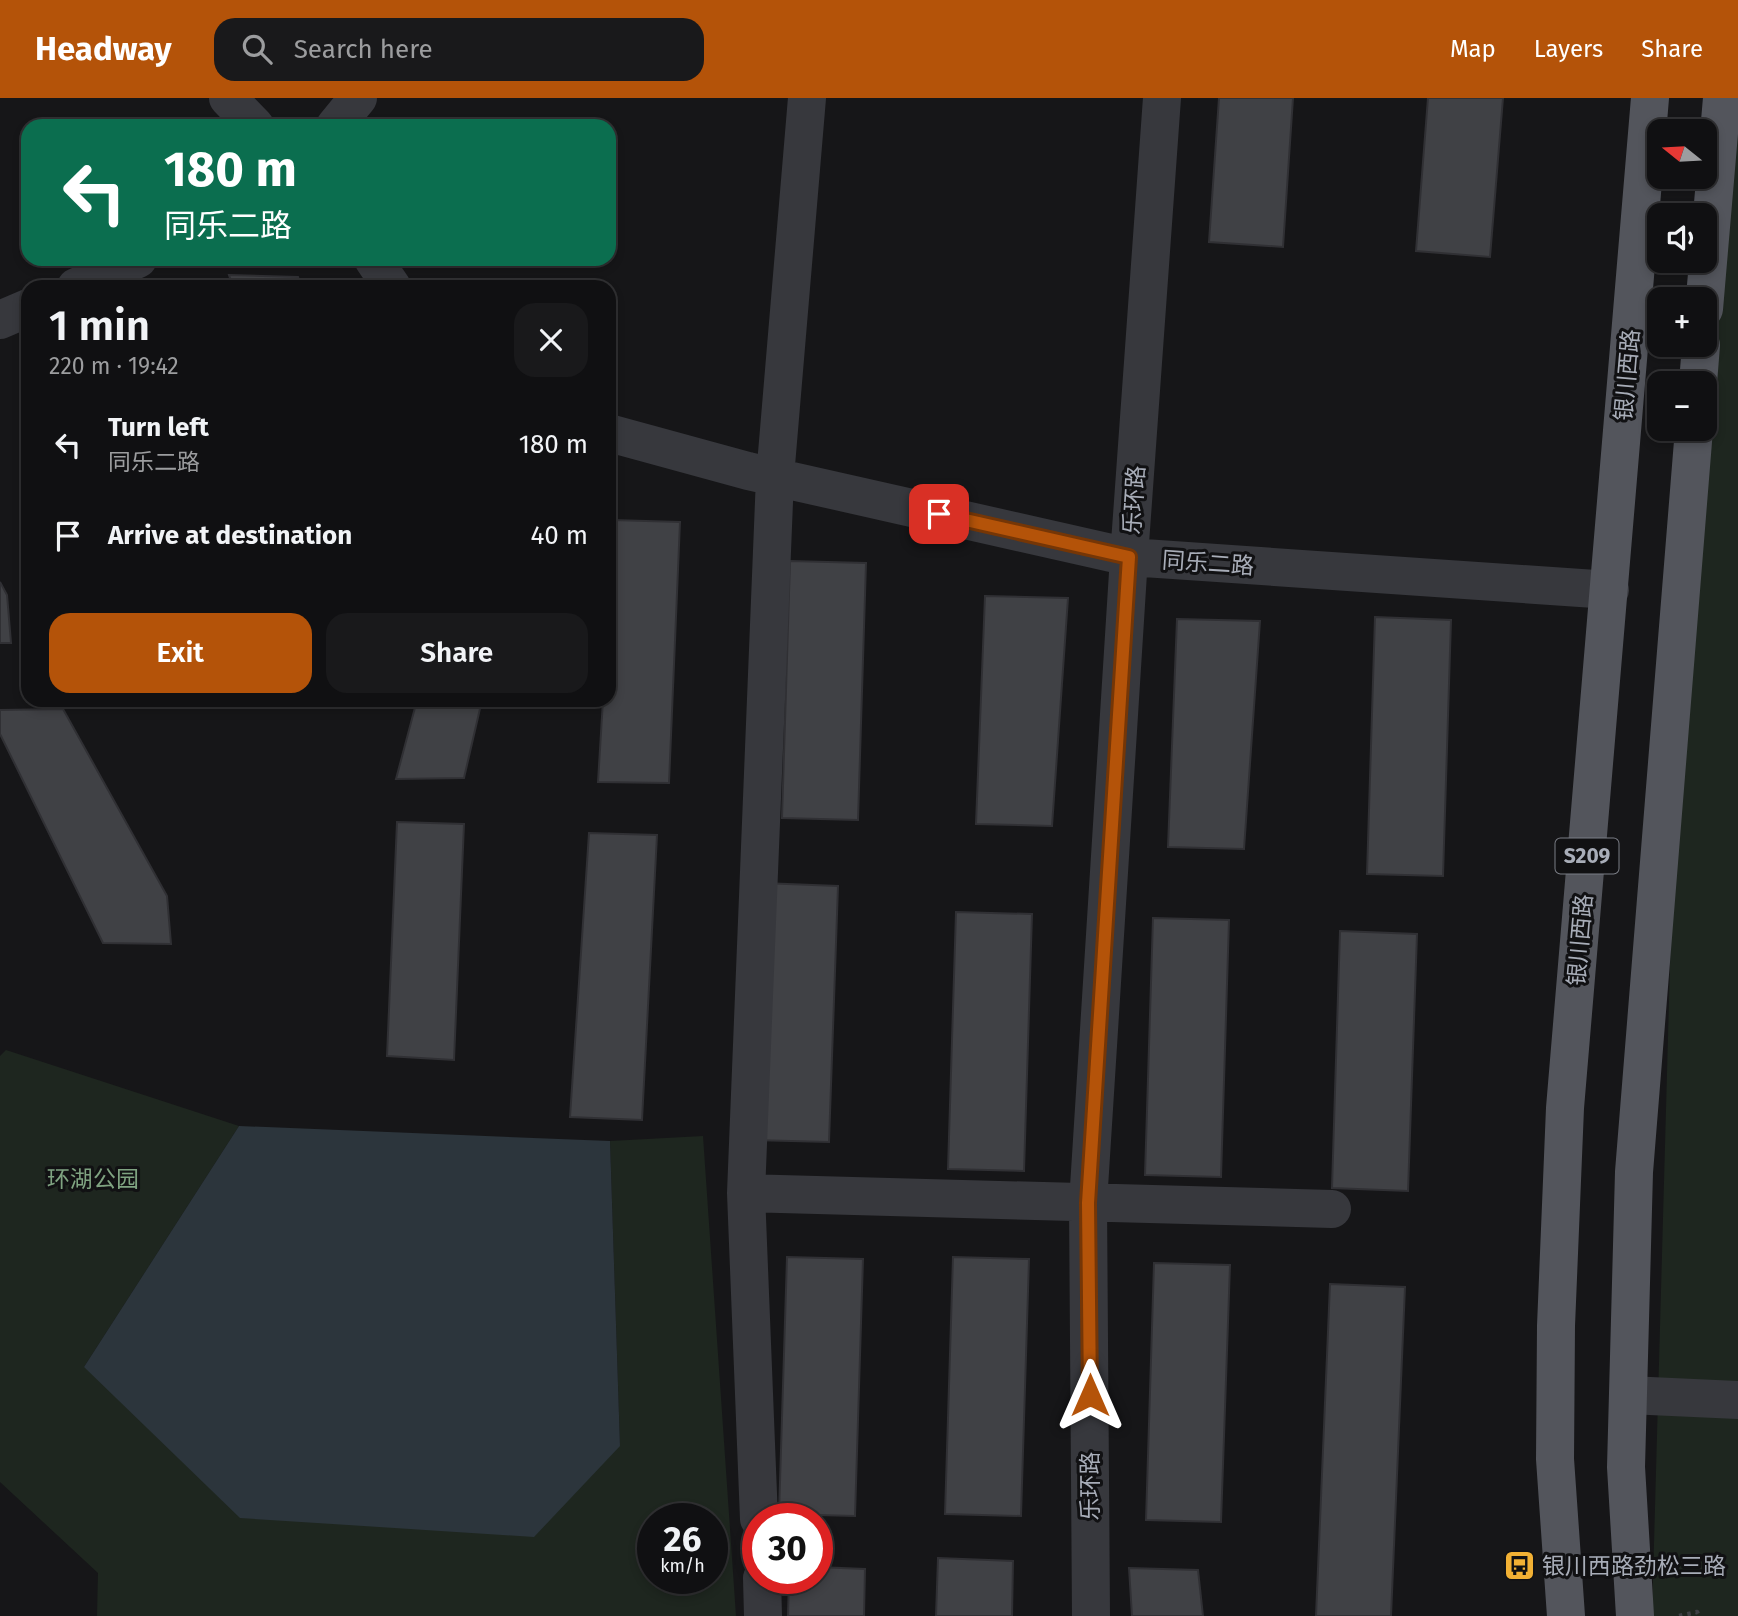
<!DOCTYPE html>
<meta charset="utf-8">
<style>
:root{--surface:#101012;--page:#19191b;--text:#f1f3f6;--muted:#9c9d9f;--line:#303032;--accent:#b45309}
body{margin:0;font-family:"Fira Sans","Noto Sans SC",sans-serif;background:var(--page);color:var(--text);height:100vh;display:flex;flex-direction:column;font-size:26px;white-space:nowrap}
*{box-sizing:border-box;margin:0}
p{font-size:23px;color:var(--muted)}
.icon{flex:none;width:38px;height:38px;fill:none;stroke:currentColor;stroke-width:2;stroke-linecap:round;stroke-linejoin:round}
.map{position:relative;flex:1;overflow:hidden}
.drawer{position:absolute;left:21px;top:182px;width:595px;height:427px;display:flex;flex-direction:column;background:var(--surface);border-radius:21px;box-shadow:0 4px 10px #0003,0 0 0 2px var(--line)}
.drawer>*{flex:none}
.top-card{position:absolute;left:21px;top:21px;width:595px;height:147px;border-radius:21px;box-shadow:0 4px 10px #0003,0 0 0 2px var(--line);background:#0b6e4f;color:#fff;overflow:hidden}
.needle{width:46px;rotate:288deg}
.controls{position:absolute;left:1647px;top:21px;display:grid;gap:14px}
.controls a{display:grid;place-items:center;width:70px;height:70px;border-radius:14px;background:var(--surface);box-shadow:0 4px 10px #0003,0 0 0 2px var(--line);font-size:35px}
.speed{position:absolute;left:637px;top:1405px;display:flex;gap:14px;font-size:35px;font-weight:700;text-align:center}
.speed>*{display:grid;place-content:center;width:91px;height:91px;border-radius:50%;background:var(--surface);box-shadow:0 4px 10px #0003,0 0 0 2px var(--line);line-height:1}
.speed small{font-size:18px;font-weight:400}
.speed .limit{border:10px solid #d22;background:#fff;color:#111}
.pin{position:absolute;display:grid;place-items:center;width:60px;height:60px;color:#fff;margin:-30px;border-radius:14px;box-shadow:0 4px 10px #0006}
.me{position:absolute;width:77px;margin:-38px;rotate:0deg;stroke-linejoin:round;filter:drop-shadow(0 0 5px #0008)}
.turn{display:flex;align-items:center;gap:24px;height:147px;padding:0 28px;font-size:32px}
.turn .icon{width:91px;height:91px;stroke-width:2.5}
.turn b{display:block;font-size:49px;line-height:60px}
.round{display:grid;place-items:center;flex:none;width:74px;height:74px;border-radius:21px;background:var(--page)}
.headline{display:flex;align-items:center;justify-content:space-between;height:119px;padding:0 28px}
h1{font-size:42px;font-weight:600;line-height:52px}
.button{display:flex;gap:14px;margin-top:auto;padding:14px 28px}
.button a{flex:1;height:80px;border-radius:21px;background:var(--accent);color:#fff;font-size:28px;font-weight:600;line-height:80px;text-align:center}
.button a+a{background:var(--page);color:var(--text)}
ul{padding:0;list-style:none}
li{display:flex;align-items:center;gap:21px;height:91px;padding:0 28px}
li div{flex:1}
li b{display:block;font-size:26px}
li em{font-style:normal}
header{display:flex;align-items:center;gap:42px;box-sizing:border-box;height:98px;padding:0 35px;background:var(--accent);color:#fff}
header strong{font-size:33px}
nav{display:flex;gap:38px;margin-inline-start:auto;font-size:24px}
.search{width:490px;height:63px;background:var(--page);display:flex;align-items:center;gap:18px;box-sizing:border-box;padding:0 24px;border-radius:21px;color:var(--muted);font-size:26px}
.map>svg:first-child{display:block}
</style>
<header>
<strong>Headway</strong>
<div class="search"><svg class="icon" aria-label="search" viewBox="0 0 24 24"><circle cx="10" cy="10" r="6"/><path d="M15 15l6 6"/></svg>Search here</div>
<nav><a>Map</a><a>Layers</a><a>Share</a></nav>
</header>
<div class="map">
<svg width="1738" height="1518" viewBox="0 0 1738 1518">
<rect width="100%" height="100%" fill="#161618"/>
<!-- green -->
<path fill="#1e261f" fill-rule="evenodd" d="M1738,0V1518H1652L1680,505L1704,331V285H1698Z
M6,952L239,1028L84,1269L620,1348L610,1043L703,1038L736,1518H97L98,1475L0,1384V958ZM653,1421H712V1480H653Z"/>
<!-- water -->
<path fill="#2c353c" d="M239,1028L610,1043L620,1348L534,1439L240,1420L84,1269Z"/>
<!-- building -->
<path fill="#404145" stroke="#303034" stroke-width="2" d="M1219,0H1293L1283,149L1209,144Z
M1428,0H1503L1490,159L1416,153Z
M229,177L298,179L301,189H233Z
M612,422L680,424L669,685L598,684L603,602H609V486Z
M790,463L866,465L858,722L782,720Z
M0,484L7,497L11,545H0Z
M985,498L1068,500L1052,728L976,726Z
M1375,519L1451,522L1443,778L1367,776Z
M1177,521L1260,523L1244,751L1168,749Z
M417,602H482L464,680L396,681Z
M63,611L167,798L171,846L103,845L0,636V612Z
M397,724L464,726L454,962L387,958Z
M589,735L657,737L642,1022L570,1019Z
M761,785L838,788L829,1044L753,1042Z
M956,814L1032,816L1024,1073L948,1071Z
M1153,820L1229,822L1221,1079L1145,1077Z
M1340,833L1417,836L1408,1093L1332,1090Z
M787,1159L863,1161L855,1418L779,1416Z
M953,1159L1029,1161L1021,1418L945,1416Z
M1154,1165L1230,1167L1221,1424L1146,1422Z
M1330,1186L1405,1189L1391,1518H1316Z
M938,1460L1013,1463L1012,1518H936Z
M817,1469L865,1471L864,1518H788L789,1480H817Z
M1129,1470L1198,1472L1203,1518H1132Z"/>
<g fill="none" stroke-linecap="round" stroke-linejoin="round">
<!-- path -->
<path stroke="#3d3f44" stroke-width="4.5" stroke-dasharray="3.5 5" stroke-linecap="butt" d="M1679,1518L1697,1514L1699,1518"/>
<!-- minor -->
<path stroke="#37383d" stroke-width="38" d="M228,0L255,28
M335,28L358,0
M373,161L392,189
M76,189L138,161
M0,222L28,210
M609,335L748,373L1129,459L1610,492
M746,1095L1332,1111
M1628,1297L1738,1302
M759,1421L746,1095L775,379L807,0
M762,1480L763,1518
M1091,1518L1088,1105L1129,459L1162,0"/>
<!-- major -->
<path stroke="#53555c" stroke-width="38" d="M1704,211L1722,0
M1698,285L1701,247
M1566,1518L1555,1361L1556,1228L1565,1010L1650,0
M1635,1518L1626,1369L1634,1074L1694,331"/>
</g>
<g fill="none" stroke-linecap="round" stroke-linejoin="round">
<defs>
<path id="route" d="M939,416L1129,459L1088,1105L1090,1297"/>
</defs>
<!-- route casing -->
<use href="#route" stroke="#753606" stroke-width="18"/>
<!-- route -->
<use href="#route" stroke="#b45309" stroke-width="12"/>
</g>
<!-- icons -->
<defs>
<symbol id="bus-square" viewBox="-11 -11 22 22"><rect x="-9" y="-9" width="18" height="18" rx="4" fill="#f2b134" stroke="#111113"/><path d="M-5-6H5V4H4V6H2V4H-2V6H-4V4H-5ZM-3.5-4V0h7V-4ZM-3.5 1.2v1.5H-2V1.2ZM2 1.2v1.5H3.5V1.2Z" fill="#111"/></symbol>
</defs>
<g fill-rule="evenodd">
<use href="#bus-square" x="1502" y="1450" width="35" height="35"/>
</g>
<g text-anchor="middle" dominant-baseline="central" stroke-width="6" stroke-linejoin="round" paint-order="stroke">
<!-- shield labels -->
<rect fill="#111113" stroke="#7b7e86" stroke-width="2" x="1555.5" y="740.5" width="63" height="35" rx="5"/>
<g font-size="21" font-weight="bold" fill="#a8adb8">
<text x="1587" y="758">S209</text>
</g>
<!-- street labels -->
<g font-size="23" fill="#a8adb8" stroke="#111113">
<text transform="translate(1627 277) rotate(-85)">银川西路</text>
<text transform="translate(1134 402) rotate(-86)">乐环路</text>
<text transform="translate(1208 465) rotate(4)">同乐二路</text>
<text transform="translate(1580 842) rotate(-85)">银川西路</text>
<text transform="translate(1090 1388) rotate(-90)">乐环路</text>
</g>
<!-- park labels -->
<g font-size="23" fill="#7fa381" stroke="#111113">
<text x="93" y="1081">环湖公园</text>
</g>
<!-- poi labels -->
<g font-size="23" fill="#a8adb8" stroke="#111113" text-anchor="start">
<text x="1542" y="1468">银川西路劲松三路</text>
</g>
</g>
</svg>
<div class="controls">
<a><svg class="needle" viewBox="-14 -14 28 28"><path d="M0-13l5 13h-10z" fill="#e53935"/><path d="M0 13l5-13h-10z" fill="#9c9d9f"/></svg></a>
<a><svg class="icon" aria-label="sound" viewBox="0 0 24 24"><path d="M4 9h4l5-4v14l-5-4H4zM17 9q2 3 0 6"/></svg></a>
<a>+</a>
<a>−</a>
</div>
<div class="speed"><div>26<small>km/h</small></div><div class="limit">30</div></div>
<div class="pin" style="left:939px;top:416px;background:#d93025"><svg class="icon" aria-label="arrive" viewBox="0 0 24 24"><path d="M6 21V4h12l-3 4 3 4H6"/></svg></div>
<svg class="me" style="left:1090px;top:1297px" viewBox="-20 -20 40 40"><path d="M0-17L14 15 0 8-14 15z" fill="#b45309" stroke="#fff" stroke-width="4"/></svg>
<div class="top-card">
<div class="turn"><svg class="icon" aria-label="left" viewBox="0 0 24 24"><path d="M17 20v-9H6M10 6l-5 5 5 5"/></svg><div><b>180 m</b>同乐二路</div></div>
</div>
<section class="drawer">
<div class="headline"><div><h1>1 min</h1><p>220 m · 19:42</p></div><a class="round"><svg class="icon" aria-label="close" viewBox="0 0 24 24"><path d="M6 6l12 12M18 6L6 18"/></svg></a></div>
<ul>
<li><svg class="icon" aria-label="left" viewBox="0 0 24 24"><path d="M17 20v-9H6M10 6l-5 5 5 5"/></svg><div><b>Turn left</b><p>同乐二路</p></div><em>180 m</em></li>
<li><svg class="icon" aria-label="arrive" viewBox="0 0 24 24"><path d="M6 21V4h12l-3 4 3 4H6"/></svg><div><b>Arrive at destination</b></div><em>40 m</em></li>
</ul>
<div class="button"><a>Exit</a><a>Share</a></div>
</section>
</div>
